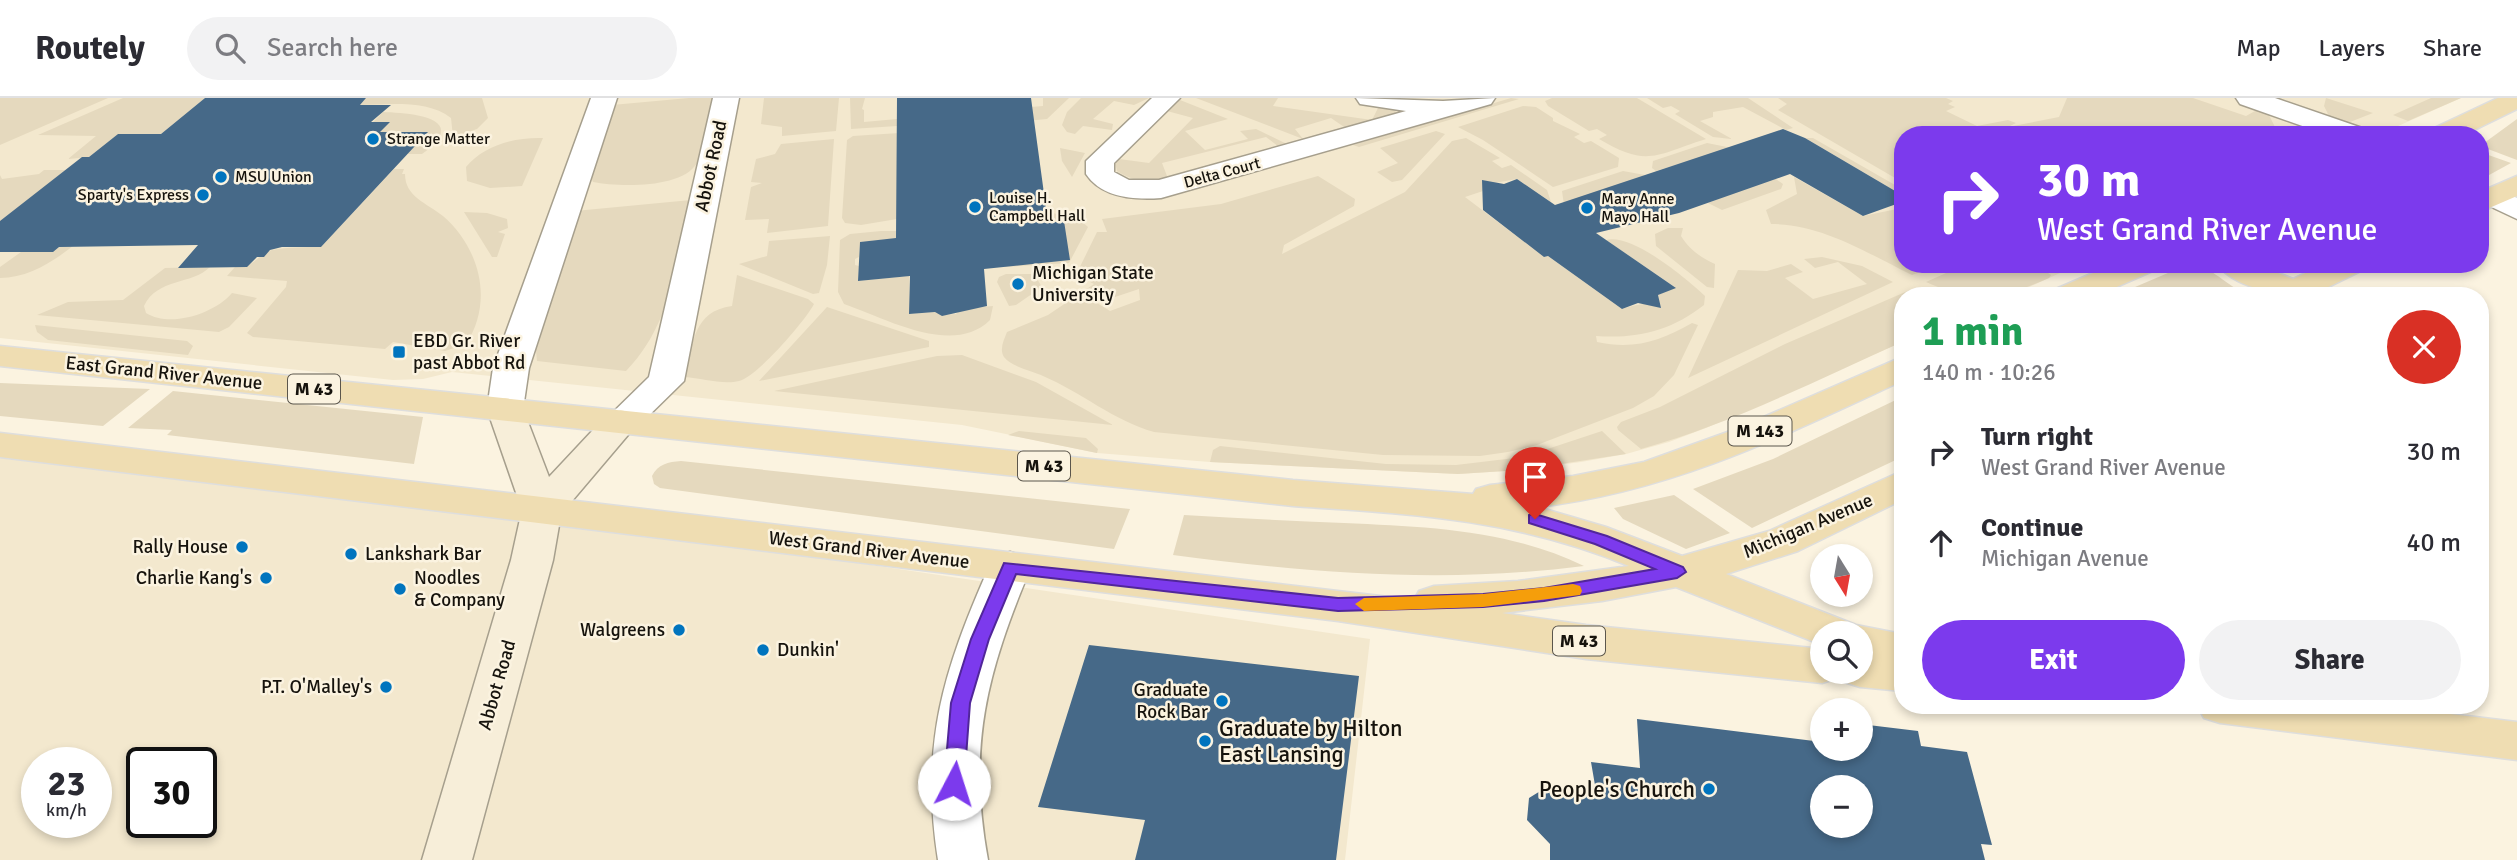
<!DOCTYPE html>
<meta charset="utf-8">
<style>
:root{--surface:#fff;--page:#f2f2f3;--text:#2b2b33;--muted:#7c7c81;--line:#e1e1e2;--accent:#7c3aed}
body{margin:0;font-family:Signika,sans-serif;background:var(--page);color:var(--text);height:100vh;display:flex;flex-direction:column;font-size:26px;white-space:nowrap}
*{box-sizing:border-box;margin:0}
p{font-size:23px;color:var(--muted)}
.icon{flex:none;width:38px;height:38px;fill:none;stroke:currentColor;stroke-width:2;stroke-linecap:round;stroke-linejoin:round}
.map{position:relative;flex:1;overflow:hidden}
.details{position:absolute;left:1894px;top:189px;width:595px;height:427px;display:flex;flex-direction:column;background:var(--surface);border-radius:28px;box-shadow:0 4px 10px #0003}
.details>*{flex:none}
.top-card{position:absolute;left:1894px;top:28px;width:595px;height:147px;border-radius:28px;box-shadow:0 4px 10px #0003;background:#7c3aed;color:#fff;overflow:hidden}
.needle{width:46px;rotate:169deg}
.buttons{position:absolute;left:1810px;top:446px;display:grid;gap:14px}
.buttons a{display:grid;place-items:center;width:63px;height:63px;border-radius:50%;background:var(--surface);box-shadow:0 4px 10px #0003;font-size:35px}
.speed{position:absolute;left:21px;top:649px;display:flex;gap:14px;font-size:35px;font-weight:700;text-align:center}
.speed>*{display:grid;place-content:center;width:91px;height:91px;border-radius:50%;background:var(--surface);box-shadow:0 4px 10px #0003;line-height:1}
.speed small{font-size:18px;font-weight:400}
.speed .limit{border:4px solid #111;border-radius:10px;background:#fff;color:#111}
.pin{position:absolute;display:grid;place-items:center;width:60px;height:60px;color:#fff;margin:-72px -30px;border-radius:50% 50% 50% 0;rotate:-45deg;box-shadow:0 0 7px #0007}
.pin .icon{rotate:45deg}
.me{position:absolute;width:77px;margin:-38px;rotate:5deg;stroke-linejoin:round;filter:drop-shadow(0 0 5px #0008)}
.turn{display:flex;align-items:center;gap:24px;height:147px;padding:0 28px;font-size:32px}
.turn .icon{width:91px;height:91px;stroke-width:2.5}
.turn b{display:block;font-size:49px;line-height:60px}
.round{display:grid;place-items:center;flex:none;width:74px;height:74px;border-radius:37px;background:var(--page)}
.head{display:flex;align-items:center;justify-content:space-between;height:119px;padding:0 28px}
h1{font-size:42px;font-weight:700;line-height:52px;color:#1e9e55}
.button{display:flex;gap:14px;margin-top:auto;padding:14px 28px}
.button a{flex:1;height:80px;border-radius:42px;background:var(--accent);color:#fff;font-size:28px;font-weight:700;line-height:80px;text-align:center}
.button a+a{background:var(--page);color:var(--text)}
ul{padding:0;list-style:none}
li{display:flex;align-items:center;gap:21px;height:91px;padding:0 28px}
li div{flex:1}
li b{display:block;font-size:26px}
li em{font-style:normal}
header{display:flex;align-items:center;gap:42px;box-sizing:border-box;height:98px;padding:0 35px;background:var(--surface);border-bottom:2px solid var(--line)}
header strong{font-size:33px}
nav{display:flex;gap:38px;margin-inline-start:auto;font-size:24px}
.search{width:490px;height:63px;background:var(--page);display:flex;align-items:center;gap:18px;box-sizing:border-box;padding:0 24px;border-radius:38px;color:var(--muted);font-size:26px}
.map>svg:first-child{display:block}
</style>
<header>
<strong>Routely</strong>
<div class="search"><svg class="icon" aria-label="search" viewBox="0 0 24 24"><circle cx="10" cy="10" r="6"/><path d="M15 15l6 6"/></svg>Search here</div>
<nav><a>Map</a><a>Layers</a><a>Share</a></nav>
</header>
<div class="map">
<svg width="2517" height="762" viewBox="0 0 2517 762">
<rect width="100%" height="100%" fill="#fbf3e0"/>
<!-- built -->
<path fill="#f3e8ce" fill-rule="evenodd" d="M0,0H2461L2378,37H1902V166H2080L2009,198H1902V244L1706,330L1669,344L1626,356L1581,364L1521,372L1458,376L1210,364L1097,355L962,327L452,274L423,281L393,282L0,240Z
M0,354L520,415L1370,541L1345,762H0ZM37,665H96V724H37ZM142,665H201V724H142Z"/>
<!-- green -->
<path fill="#e5d9be" fill-rule="evenodd" d="M0,0H108L0,47Z
M123,0H205L161,36H118L89,59L68,61L96,38L38,37Z
M366,0H482L488,20L477,31L453,39L451,20C427,1 386,7 360,7Z
M689,0H714C709,20 708,47 697,65C682,91 618,89 593,84L589,75L612,7Z
M764,0H839L836,33L782,38V29L761,26Z
M850,0H865L862,11L864,12V24L908,20L897,28L851,31Z
M1043,0H1069L1047,21L972,28V14L1043,8Z
M1081,0H1149L1134,7L1114,3L1093,21L1113,26L1112,32L1083,28L1075,36L1067,34L1062,27L1067,14Z
M1196,0H1278L1273,8L1372,22L1378,10L1395,12L1396,15L1347,31L1331,20L1295,31L1303,41Z
M1511,0L1519,1L1359,49L1353,47Z
M1552,0H1637L1706,41C1655,57 1648,70 1599,41L1607,37L1597,31L1589,33L1548,8L1545,3Z
M1647,0H1748L1793,30L1786,32L1743,9L1713,14V19L1700,23L1732,41L1713,39L1675,16L1680,13L1671,8L1663,10Z
M1778,0H1946L1953,3L1948,6L1955,9L1946,13L1977,28L2008,22L2016,25L2008,29L2059,19L2067,0H2193L2246,18L2255,13H2267L2279,37H1902V84L1778,12L1787,6Z
M2326,0L2373,15L2345,26L2330,20L2324,8Z
M2431,0H2461L2408,23L2393,17Z
M1180,2L1228,21L1185,33L1205,52L1248,41L1240,33L1256,31L1293,49H1279L1266,39L1162,65L1167,78C1154,89 1130,82 1117,73L1115,64L1119,61L1149,65L1193,20L1167,13Z
M1523,8L1536,9L1553,20V23L1580,36L1574,39L1584,45L1591,43L1619,60L1618,69L1553,89L1483,42L1458,29Z
M383,14C409,15 473,19 422,56H407L427,34H380L390,24H373Z
M2517,21V62L2480,48Z
M1436,33L1445,36L1402,82L1392,84L1377,74L1398,65L1380,50Z
M899,35L909,119L861,127L845,125L842,120L847,42L853,38Z
M543,40L522,88L490,90L467,83L466,69C484,47 515,39 543,40Z
M1466,40L1500,60L1492,63L1502,70L1511,67L1547,92L1551,104L1517,81L1483,87V93L1465,99L1544,159L1548,158L1622,211C1635,206 1646,207 1659,202L1658,197L1675,189L1606,142C1632,135 1686,180 1705,198L1704,207C1671,233 1637,241 1596,238L1597,244C1634,252 1661,243 1692,225L1698,227L1674,277L1654,298L1633,310L1537,347L1508,354L1480,358L1383,357L1154,334C1114,323 1081,294 1043,278C1033,273 1011,269 1004,259C999,251 1004,242 1007,234L1048,217L1094,186L1076,177L1097,134H1107L1102,121L1221,106L1318,78L1355,101L1354,108L1284,147L1282,156L1405,94L1452,43ZM1139,191L1140,202L1110,213L1097,205Z
M1805,40H1813L1902,91V97Z
M834,41L828,128L767,135L769,121L745,122L751,89L762,85L751,84L756,61L775,56L781,46Z
M1707,45L1732,50L1656,73L1652,70L1653,63Z
M1060,50L1085,55L1072,79L1062,63Z
M2480,54L2511,65L2480,82Z
M394,71H404L402,76H405C405,99 427,105 443,118C480,150 494,204 466,246L445,253L393,244L385,251L253,239L247,235L286,189L287,183L227,178L235,169C254,170 258,156 272,152C288,149 304,149 321,149Z
M44,72H66L0,125V77L2,81L39,76Z
M1623,73L1645,77L1564,107L1562,93Z
M1773,79L1783,86L1781,91L1722,112L1708,105Z
M1794,79L1863,118L1897,111L1896,106L1902,104V166H1942L1912,177C1867,155 1822,126 1771,126L1766,112L1797,96Z
M691,102C678,162 671,227 626,273L537,263L535,243L575,113Z
M464,114L487,115L507,121L508,130L498,134L505,136L497,159H492Z
M1049,114L1080,122L1088,129L1069,165L1005,169L981,132L980,121Z
M1683,130L1681,138C1690,152 1700,159 1715,166L1714,190L1707,189L1656,148L1655,136L1668,130Z
M881,133H909V139L860,144L859,159L855,161V167L859,168L858,183L909,178L910,216L935,214L942,217L956,216L961,211L993,208L990,222C953,259 885,220 844,206L838,194L840,142L850,136Z
M830,138L827,167L819,195L813,196L739,166L767,158L769,143Z
M65,144H78C56,162 29,180 0,180V169L21,154Z
M1822,159L1862,168L1893,184L1688,280L1738,172L1767,173L1791,166L1803,174L1785,180L1813,201L1867,186L1838,164L1815,170L1804,161Z
M1966,166H2035L2051,177L2049,180C2001,201 1976,206 1926,184Z
M2189,166C2208,166 2224,185 2242,194L2236,198H2114Z
M210,169C192,187 157,180 144,208L146,215C170,230 214,216 232,195L257,200L229,229L219,234L37,217L68,204L123,202L165,170Z
M1006,176H1034L1042,189L1016,207L1009,208L997,184L999,179Z
M737,177L808,201L814,206C805,223 757,279 739,283C723,287 701,280 685,279C693,246 693,213 732,208Z
M1910,192L1919,198H1902V244C1817,282 1731,326 1641,351L1618,332L1617,329L1621,324L1660,309L1785,246Z
M827,209L929,243V249L759,283Z
M35,227L187,243L193,248L188,257L48,242L37,234Z
M962,257L1036,284L1113,327L774,293L937,258Z
M0,285L150,291L103,328L0,318Z
M173,293L423,319L414,366L167,337L172,332L128,330Z
M1902,299V359L1752,430L1693,391L1773,361Z
M1019,333L1086,340L1098,351L1097,355L1008,337Z
M1602,333L1626,356L1521,372L1458,376L1210,364L1213,352L1220,348L1386,366L1456,367L1523,359Z
M681,363L1130,411L1114,451L660,390L654,386L652,378C658,366 668,364 681,363Z
M1674,397L1730,435L1686,451L1623,421L1614,410Z
M1184,417C1237,420 1291,423 1344,425C1427,429 1507,431 1584,468C1443,486 1312,475 1173,457Z"/>
<!-- building -->
<path fill="#466988" fill-rule="evenodd" d="M205,0H366L360,7H391L371,24H390L380,34H428L321,149H282L270,152L264,159H257L247,169L178,170L198,147L59,149L53,154H0V123L82,59H89L118,36H161Z
M897,0H1031L1048,125L1064,123L1070,162L984,171L987,208L942,218L935,214L909,216L910,178L858,183L860,144L896,140Z
M1783,31L1805,40L1902,97V104L1863,118L1790,76L1679,115L1596,135L1676,190L1658,197L1661,210L1638,205L1622,211L1548,158L1544,159L1483,112L1482,82L1504,86L1517,81L1555,107Z
M1089,547L1359,578L1336,762H1135L1145,722L1038,709Z
M1637,621L1822,644V651H1860V626L1918,633L1921,648L1967,654L1992,747L1981,746L1985,762H1550V746L1527,722L1529,700L1550,687L1596,693L1591,664L1640,670ZM1822,690H1860V728H1822Z"/>
<g fill="none" stroke-linecap="round" stroke-linejoin="round">
<defs>
<path id="street" d="M591,0H617L529,270L523,311L518,319L505,322L492,319L487,311L493,270Z
M713,0H739L684,283L634,332L621,336L608,332L603,324L649,279Z
M1152,0H1180L1114,65V74L1129,82H1159L1406,13L1360,6L1356,0L1443,3L1495,0L1491,6L1161,100C1134,102 1102,100 1086,76V63Z
M2236,0H2275L2365,31L2369,37H2328L2240,6Z
M2493,90L2517,100V121L2483,105L2480,101L2483,93Z
M1010,454L1025,459L1031,469C987,574 967,648 988,762H938C920,647 943,573 989,469L995,459Z"/>
<path id="secondary" d="M505,300L518,303L523,311L549,379L608,316L621,312L634,316L639,324L561,416L553,462L472,762H422L511,462L522,412L487,311L492,303Z"/>
<path id="primary" d="M2498,0H2517V11L2464,37H2428L2432,31Z
M2517,78V98L2480,114V94Z
M2114,166H2158L2153,173L2096,198H2052L2056,191Z
M2217,166H2256L2293,181L2324,166H2366L2361,173L2310,198H2268L2270,195C2252,189 2229,183 2217,166Z
M0,248L1293,382L1473,396L1476,391L1490,387L1573,378L1644,364L1736,331L1902,259V283C1781,339 1673,393 1538,409L1606,429L1682,458L1769,433L1902,373V402L1798,453L1726,476L1856,527L1902,536V593L1860,589L1844,584L1840,576L1838,580L1822,585L1586,561L1338,523L0,359V335L1414,502L1419,493L1434,488L1518,483L1629,468C1515,421 1414,416 1293,408L0,268ZM1676,489L1822,547V536H1860V574H1822V551L1586,527L1502,515L1602,503Z
M2197,607H2375L2517,624V662L2220,625L2204,620Z"/>
</defs>
<!-- street casing -->
<use href="#street" stroke="#a69f8d" stroke-width="3"/>
<!-- secondary casing -->
<use href="#secondary" stroke="#a69f8d" stroke-width="3"/>
<!-- primary casing -->
<use href="#primary" stroke="#dededd" stroke-width="3"/>
<!-- street -->
<use href="#street" fill="#fff" fill-rule="evenodd"/>
<!-- secondary -->
<use href="#secondary" fill="#f7eed9" fill-rule="evenodd"/>
<!-- primary -->
<use href="#primary" fill="#efddb2" fill-rule="evenodd"/>
</g>
<!-- route -->
<path fill="#7c3aed" stroke="#51269a" stroke-width="2" d="M1535,416L1607,438L1683,469L1686,474L1677,480L1544,503L1483,509L1338,513L1016,476L989,541L970,605L964,686L961,692H947L944,686L951,605L971,541L1004,465L1338,500L1483,496L1544,490L1655,471L1595,446L1529,425V417Z"/>
<!-- slow -->
<path fill="#f59e0b" d="M1573,486L1580,488L1582,493L1580,497L1483,509L1364,513L1355,506L1364,500L1483,496Z"/>
<!-- markers -->
<g fill="#0074be" stroke="#fbf3e0" stroke-width="2.5">
<circle cx="373" cy="41" r="7"/>
<circle cx="221" cy="79" r="7"/>
<circle cx="203" cy="97" r="7"/>
<circle cx="975" cy="109" r="7"/>
<circle cx="1587" cy="110" r="7"/>
<circle cx="1018" cy="186" r="7"/>
<rect x="392" y="247" width="14" height="14" rx="3.5"/>
<circle cx="242" cy="449" r="7"/>
<circle cx="351" cy="456" r="7"/>
<circle cx="266" cy="480" r="7"/>
<circle cx="400" cy="491" r="7"/>
<circle cx="679" cy="532" r="7"/>
<circle cx="763" cy="552" r="7"/>
<circle cx="386" cy="589" r="7"/>
<circle cx="1222" cy="603" r="7"/>
<circle cx="1205" cy="643" r="7"/>
<circle cx="1709" cy="691" r="7"/>
</g>
<g text-anchor="middle" dominant-baseline="central" stroke-width="5" stroke-linejoin="round" paint-order="stroke">
<!-- far-poi labels -->
<g font-size="16" fill="#16130d" stroke="#fbf3e0" text-anchor="start">
<text x="387" y="41">Strange Matter</text>
<text x="235" y="79">MSU Union</text>
<text x="189" y="97" text-anchor="end">Sparty's Express</text>
<text x="989" y="100">Louise H.<tspan x="989" dy="18">Campbell Hall</tspan></text>
<text x="1601" y="101">Mary Anne<tspan x="1601" dy="18">Mayo Hall</tspan></text>
</g>
<!-- far-street labels -->
<g font-size="16" fill="#16130d" stroke="#fbf3e0">
<text transform="translate(1222 75) rotate(-15)">Delta Court</text>
</g>
<!-- shield labels -->
<g fill="#fbf3e0" stroke="#5b564c" stroke-width="2">
<rect x="288" y="276.5" width="52" height="29" rx="5"/>
<rect x="1728.5" y="318.5" width="63" height="29" rx="5"/>
<rect x="1018" y="353.5" width="52" height="29" rx="5"/>
<rect x="1553" y="528.5" width="52" height="29" rx="5"/>
</g>
<g font-size="18" font-weight="bold" fill="#16130d">
<text x="314" y="291">M 43</text>
<text x="1760" y="333">M 143</text>
<text x="1044" y="368">M 43</text>
<text x="1579" y="543">M 43</text>
</g>
<!-- street labels -->
<g font-size="19" fill="#16130d" stroke="#fbf3e0">
<text transform="translate(711 68) rotate(-78)">Abbot Road</text>
<text transform="translate(164 275) rotate(6)">East Grand River Avenue</text>
<text transform="translate(1808 428) rotate(-23)">Michigan Avenue</text>
<text transform="translate(869 452) rotate(7)">West Grand River Avenue</text>
<text transform="translate(497 587) rotate(-74)">Abbot Road</text>
</g>
<!-- poi labels -->
<g font-size="19" fill="#16130d" stroke="#fbf3e0" text-anchor="start">
<text x="1032" y="175">Michigan State<tspan x="1032" dy="22">University</tspan></text>
<text x="413" y="243">EBD Gr. River<tspan x="413" dy="22">past Abbot Rd</tspan></text>
<text x="228" y="449" text-anchor="end">Rally House</text>
<text x="365" y="456">Lankshark Bar</text>
<text x="252" y="480" text-anchor="end">Charlie Kang's</text>
<text x="414" y="480">Noodles<tspan x="414" dy="22">&amp; Company</tspan></text>
<text x="665" y="532" text-anchor="end">Walgreens</text>
<text x="777" y="552">Dunkin'</text>
<text x="372" y="589" text-anchor="end">P.T. O'Malley's</text>
<text x="1208" y="592" text-anchor="end">Graduate<tspan x="1208" dy="22">Rock Bar</tspan></text>
</g>
<!-- near-poi labels -->
<g font-size="23" fill="#16130d" stroke="#fbf3e0" text-anchor="start">
<text x="1219" y="630">Graduate by Hilton<tspan x="1219" dy="26">East Lansing</tspan></text>
<text x="1695" y="691" text-anchor="end">People's Church</text>
</g>
</g>
</svg>
<div class="buttons">
<a><svg class="needle" viewBox="-14 -14 28 28"><path d="M0-13l5 13h-10z" fill="#e53935"/><path d="M0 13l5-13h-10z" fill="#7c7c81"/></svg></a>
<a><svg class="icon" aria-label="search" viewBox="0 0 24 24"><circle cx="10" cy="10" r="6"/><path d="M15 15l6 6"/></svg></a>
<a>+</a>
<a>−</a>
</div>
<div class="speed"><div>23<small>km/h</small></div><div class="limit">30</div></div>
<div class="pin" style="left:1535px;top:421px;background:#d93025"><svg class="icon" aria-label="arrive" viewBox="0 0 24 24"><path d="M6 21V4h12l-3 4 3 4H6"/></svg></div>
<svg class="me" style="left:954px;top:686px" viewBox="-20 -20 40 40"><circle r="19" fill="#fff"/><path d="M0-13L10 11 0 6-10 11z" fill="#7c3aed"/></svg>
<div class="top-card">
<div class="turn"><svg class="icon" aria-label="right" viewBox="0 0 24 24"><path d="M7 20v-9h11M14 6l5 5-5 5"/></svg><div><b>30 m</b>West Grand River Avenue</div></div>
</div>
<section class="details">
<div class="head"><div><h1>1 min</h1><p>140 m · 10:26</p></div><a class="round" style="background:#d93025;color:#fff"><svg class="icon" aria-label="close" viewBox="0 0 24 24"><path d="M6 6l12 12M18 6L6 18"/></svg></a></div>
<ul>
<li><svg class="icon" aria-label="right" viewBox="0 0 24 24"><path d="M7 20v-9h11M14 6l5 5-5 5"/></svg><div><b>Turn right</b><p>West Grand River Avenue</p></div><em>30 m</em></li>
<li><svg class="icon" aria-label="ahead" viewBox="0 0 24 24"><path d="M12 20V5M6 11l6-6 6 6"/></svg><div><b>Continue</b><p>Michigan Avenue</p></div><em>40 m</em></li>
</ul>
<div class="button"><a>Exit</a><a>Share</a></div>
</section>
</div>
